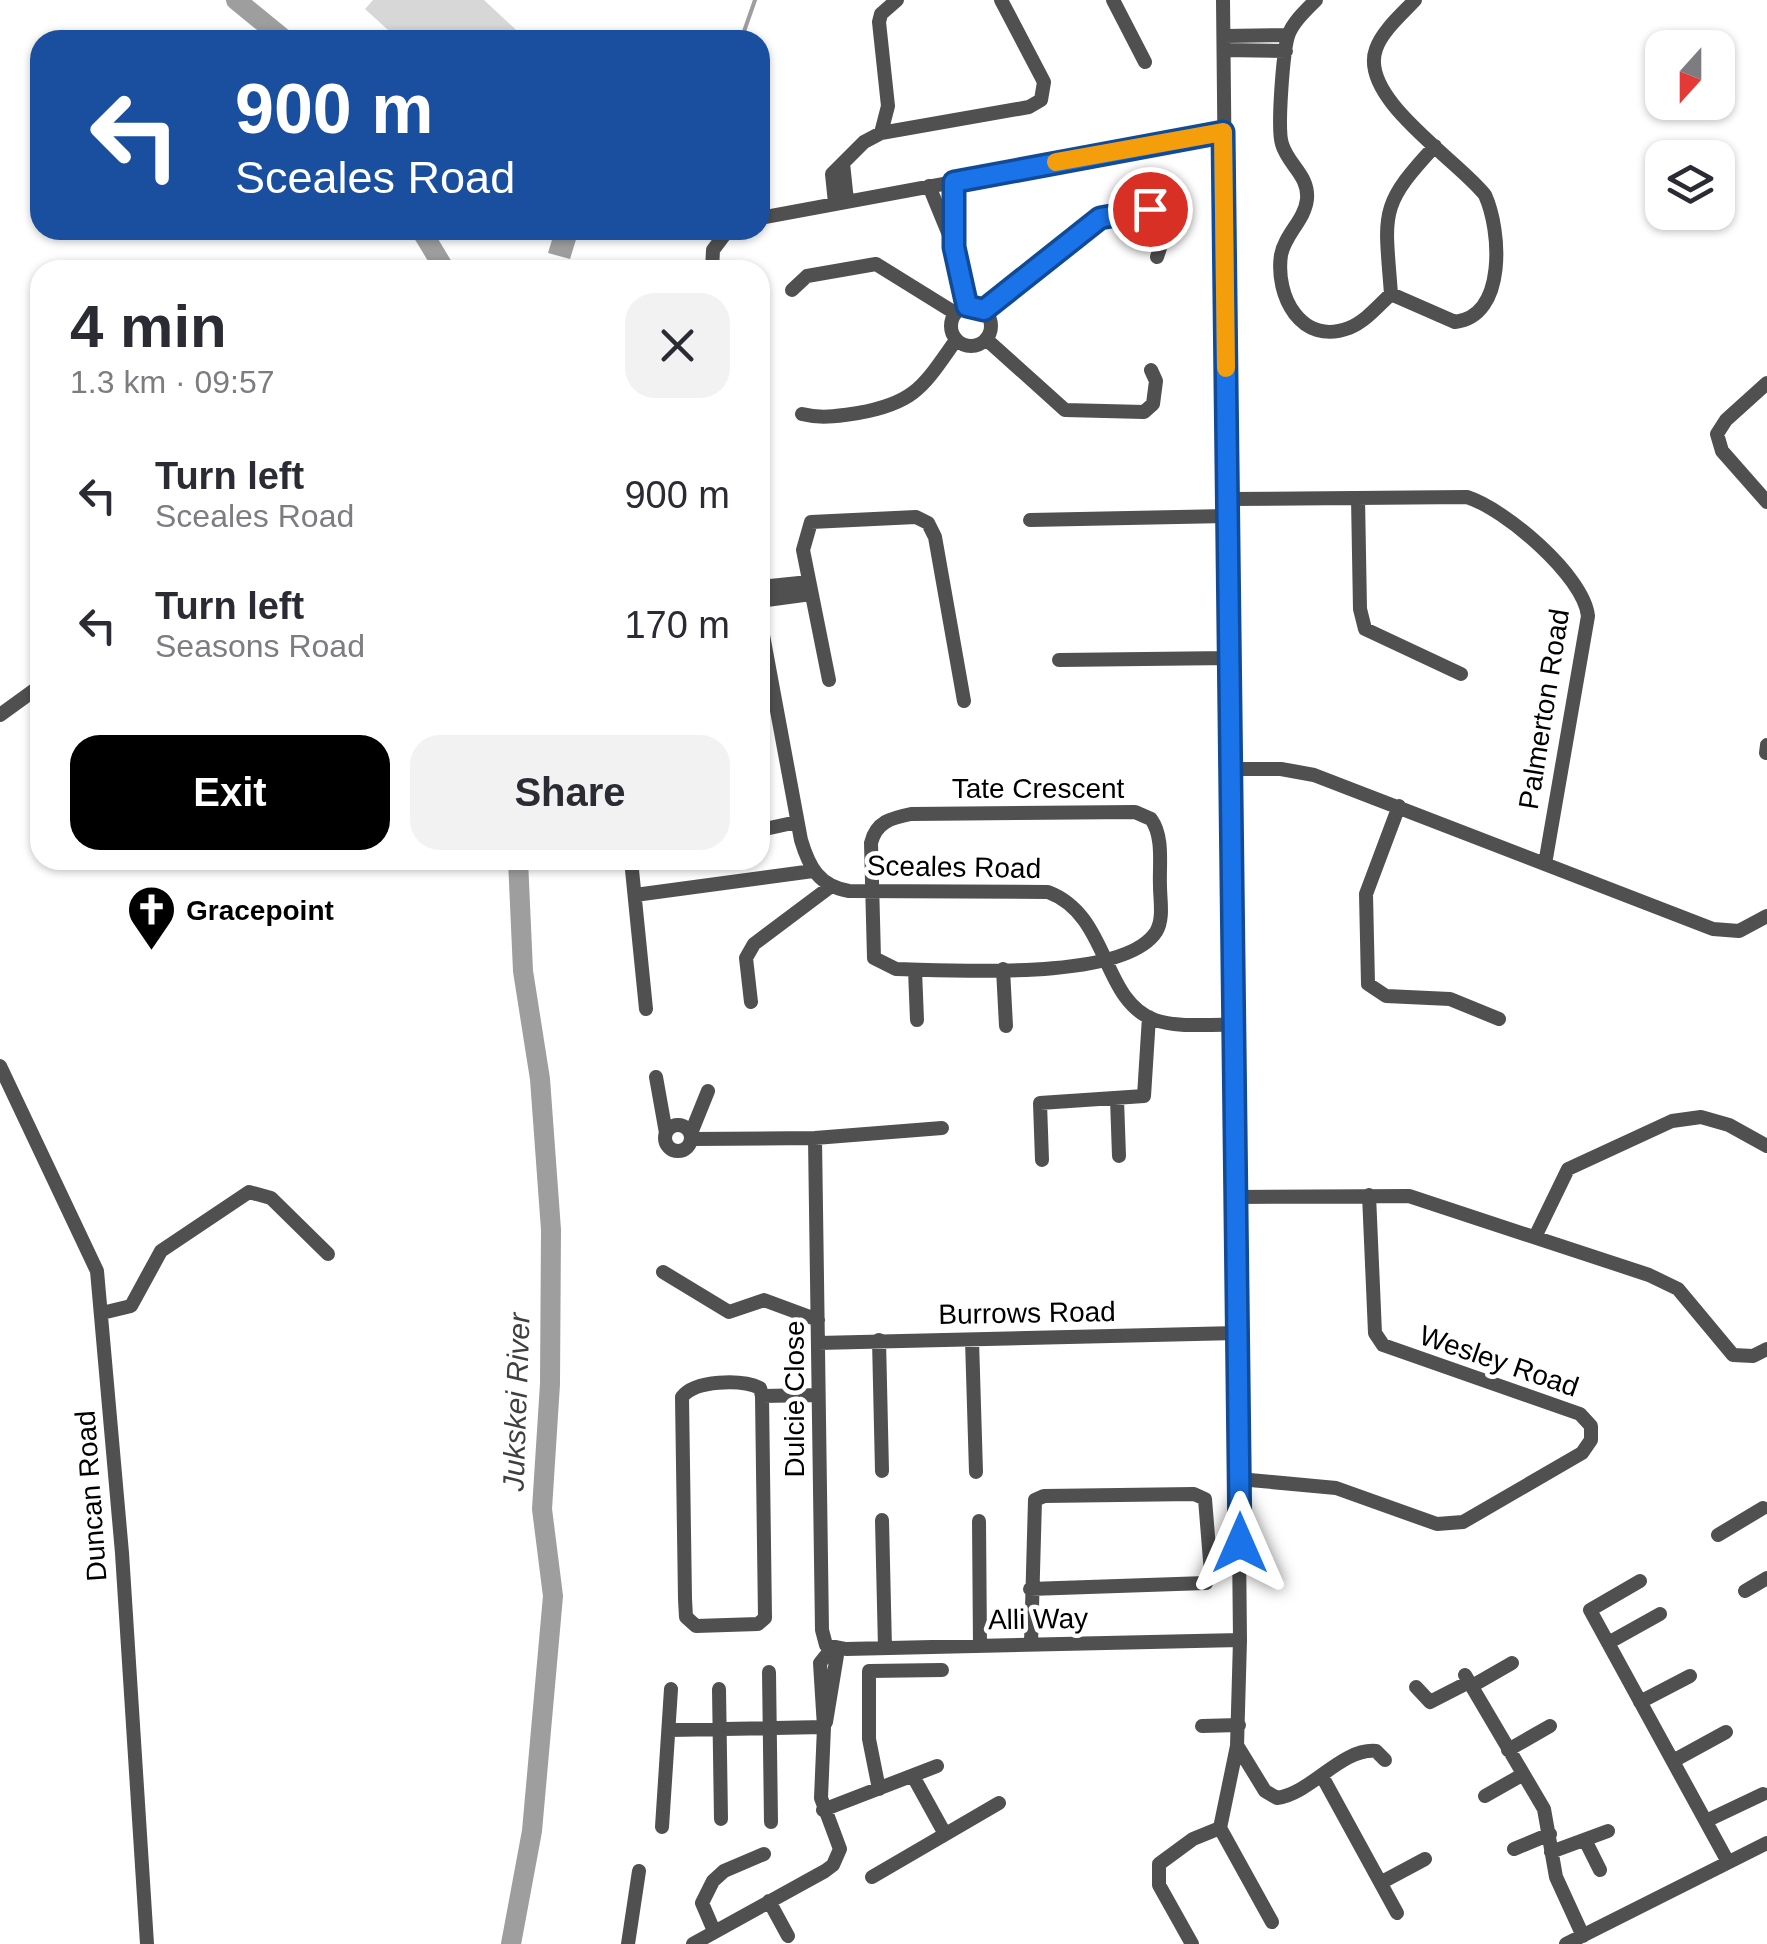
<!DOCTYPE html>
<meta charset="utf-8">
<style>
:root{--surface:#fff;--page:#f2f2f3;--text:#2b2b33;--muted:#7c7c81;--accent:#000}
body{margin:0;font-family:Arial,sans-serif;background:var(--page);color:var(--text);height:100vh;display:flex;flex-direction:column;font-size:38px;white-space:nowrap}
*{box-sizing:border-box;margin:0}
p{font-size:32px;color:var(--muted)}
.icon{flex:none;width:55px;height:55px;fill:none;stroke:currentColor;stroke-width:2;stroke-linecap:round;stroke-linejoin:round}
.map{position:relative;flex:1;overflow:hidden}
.details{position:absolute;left:30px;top:260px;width:740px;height:610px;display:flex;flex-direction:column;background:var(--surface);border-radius:30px;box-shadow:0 2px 8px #0004}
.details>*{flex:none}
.top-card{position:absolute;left:30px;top:30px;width:740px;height:210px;border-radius:30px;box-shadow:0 2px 8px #0004;background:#1a4fa0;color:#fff;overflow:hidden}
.needle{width:65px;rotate:201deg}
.fabs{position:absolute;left:1645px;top:30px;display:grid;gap:20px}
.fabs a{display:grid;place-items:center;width:90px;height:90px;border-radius:20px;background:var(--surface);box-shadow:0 2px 8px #0004;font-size:50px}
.pin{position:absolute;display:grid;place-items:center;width:85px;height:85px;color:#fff;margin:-42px;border:5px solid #fff;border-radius:50%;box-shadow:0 2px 10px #0007}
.me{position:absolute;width:110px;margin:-55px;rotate:0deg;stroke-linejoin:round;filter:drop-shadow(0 0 8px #0008)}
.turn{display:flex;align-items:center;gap:35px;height:210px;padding:0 40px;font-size:45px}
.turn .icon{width:130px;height:130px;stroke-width:2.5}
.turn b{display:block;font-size:70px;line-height:85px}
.round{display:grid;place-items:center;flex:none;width:105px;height:105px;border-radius:30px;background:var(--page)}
.summary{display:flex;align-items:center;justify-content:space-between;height:170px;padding:0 40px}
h1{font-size:60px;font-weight:600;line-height:75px}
.cta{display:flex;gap:20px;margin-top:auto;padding:20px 40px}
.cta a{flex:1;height:115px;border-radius:30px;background:var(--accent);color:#fff;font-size:40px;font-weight:600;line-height:115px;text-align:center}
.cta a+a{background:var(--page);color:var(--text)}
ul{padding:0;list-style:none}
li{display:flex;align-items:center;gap:30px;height:130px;padding:0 40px}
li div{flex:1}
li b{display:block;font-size:38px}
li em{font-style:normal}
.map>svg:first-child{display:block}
</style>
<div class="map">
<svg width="1767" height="1944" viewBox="0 0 1767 1944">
<rect width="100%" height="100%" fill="#fff"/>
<!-- green -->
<path fill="#d7d7d7" d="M373,0H484L527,40H399L365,9Z"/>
<!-- water -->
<path fill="#9e9e9e" d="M555,230H579L570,259L548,253Z"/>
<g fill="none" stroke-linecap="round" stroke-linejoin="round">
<!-- stream -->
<path stroke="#9e9e9e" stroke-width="4" d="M741,40L755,0
M422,232L426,230"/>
<!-- river -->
<path stroke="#9e9e9e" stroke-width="20" d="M236,0L285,40
M421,230L445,270
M511,1944L532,1831L553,1596L542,1509L550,1384L551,1230L540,1079L523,971L518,860"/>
<!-- minor -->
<path stroke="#505050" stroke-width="14" d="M1113,0L1145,62
M1316,0C1306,10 1292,23 1288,36C1283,53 1277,129 1282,144C1288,165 1309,175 1307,199C1305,220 1285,234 1281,255C1275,296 1301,346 1349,328C1366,321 1378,306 1391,294L1455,322C1507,316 1501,230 1485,195C1458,160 1358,98 1376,49C1382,31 1402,14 1415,0
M1225,36L1288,35
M1224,50L1286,51
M881,133L888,106L879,22L881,14L897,0
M843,163L847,201
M954,181V246
M929,186L954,247L967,306
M835,203L832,174L864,142L881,133L1029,107L1041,100L1044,82L1001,0
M760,218L1223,132
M712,270L713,250L728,230
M792,290L807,276L876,264L955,313
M1391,294C1385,213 1378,207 1435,146
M951 326a20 20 0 1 1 40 0a20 20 0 1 1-40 0Z
M983,310C1025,278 1105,192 1160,212L1165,233L1157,257
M986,339L1065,410L1144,412L1153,404L1156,381L1151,370
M1767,383L1726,420L1717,434L1722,451L1767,502
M802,414C821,419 838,416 858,413C916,403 924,385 956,340
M1358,498L1360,609L1365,629L1461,674
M1228,499L1467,497C1505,509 1584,576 1588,616L1545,864
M1030,520L1227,516
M760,587L809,582
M760,601L811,594
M760,619L801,840C809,867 819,886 849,891L1048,892C1110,915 1101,1001 1155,1020C1178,1028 1209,1024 1233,1025
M1059,660L1229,658
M829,680L803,550L811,522L916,517L928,523L935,537L964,701
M0,715L40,686
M1766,753L1767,745
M1231,769H1281L1314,775L1713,929L1739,931L1767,916
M1399,806L1366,894L1368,984L1386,996L1450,999L1499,1019
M1135,812L1151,819C1164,837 1159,865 1160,886C1160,900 1164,919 1156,932C1123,982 952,970 896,969L874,958L871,843C876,822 891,818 911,814Z
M760,830L797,822
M631,860L646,1009
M635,895L813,871
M1003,969L1006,1026
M915,970L917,1020
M751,1002L746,958L754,944L830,887
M0,1066L97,1271L122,1553L147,1944
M656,1077L666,1133
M1117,1099L1119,1156
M665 1138a13 13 0 1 1 26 0a13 13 0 1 1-26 0Z
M691,1133L708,1091
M815,1138L822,1630L826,1645L846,1649L1240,1640
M692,1139L815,1138L942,1128
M1042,1160L1040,1103L1144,1096L1149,1017
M1235,1197L1409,1196L1649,1275L1678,1289L1733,1355L1753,1356L1767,1349
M1535,1237L1568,1169L1672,1121L1701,1117L1729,1125L1767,1146
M663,1272L729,1312L764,1300L818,1320
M102,1313L131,1306L161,1251L249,1192L271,1198L328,1254
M879,1340L882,1471
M972,1340L976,1472
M818,1343L1237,1333
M762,1396L765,1618L758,1624L696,1626L686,1617L685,1599L682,1397C695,1380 741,1379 760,1388L762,1396L818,1395
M1239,1479L1336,1488L1437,1524L1463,1522L1582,1453L1591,1440V1426L1580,1414L1383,1345L1375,1333L1369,1195
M882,1520L885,1648
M979,1521L980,1646
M1718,1535L1763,1508
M1640,1581L1590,1610L1728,1862
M1030,1589L1206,1583L1211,1573L1205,1499L1194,1494L1044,1496L1035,1500L1031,1644
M1745,1591L1767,1578
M1608,1643L1660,1614
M769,1672L771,1822
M1465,1675L1544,1809L1556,1877L1583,1936
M1472,1686L1512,1663
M1416,1687L1430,1702L1469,1682
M719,1689L721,1819
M1640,1702L1690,1676
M826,1722L838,1649
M1202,1726L1239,1725
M670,1730L824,1727
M1238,1747L1265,1791L1277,1798C1312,1793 1341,1748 1376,1751L1385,1760
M1508,1750L1550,1726
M1673,1761L1726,1732
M913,1776L945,1834
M1323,1778L1397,1913
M879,1789L869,1739V1671L942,1670
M1485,1796L1522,1775
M823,1810L937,1766
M1706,1821L1763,1794
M662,1827L671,1689
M1220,1828L1237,1746L1240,1640L1223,0
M1585,1840L1600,1870
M1514,1849L1550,1834
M1551,1852L1608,1831
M872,1877L999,1803
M1382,1882L1425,1859
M769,1901L788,1936
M714,1931L702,1903L713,1881L724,1871L764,1854
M628,1944L639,1871
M693,1944L825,1871L833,1865L840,1849L821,1798L824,1727L820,1663L832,1648
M1192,1944L1159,1885V1864L1193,1839L1220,1828L1272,1922
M1566,1944L1767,1843"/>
</g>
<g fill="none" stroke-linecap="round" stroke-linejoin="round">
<defs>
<path id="route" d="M1150,209L1100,218L984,310L967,306L954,247V182L1223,132L1240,1543"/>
</defs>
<!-- route casing -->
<use href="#route" stroke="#114b97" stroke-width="25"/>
<!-- route -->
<use href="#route" stroke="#1a73e8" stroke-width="18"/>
<!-- slow -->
<path stroke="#f59e0b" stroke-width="18" d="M1056,162L1223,132L1226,368"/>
</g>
<!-- icons -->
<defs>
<symbol id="church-pin" viewBox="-11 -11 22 30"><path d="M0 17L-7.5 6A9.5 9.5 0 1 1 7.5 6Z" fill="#000" stroke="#fff"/><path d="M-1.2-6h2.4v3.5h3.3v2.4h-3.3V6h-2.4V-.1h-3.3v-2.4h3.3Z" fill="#fff"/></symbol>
</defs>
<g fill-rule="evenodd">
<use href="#church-pin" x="124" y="882" width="55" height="75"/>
</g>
<g text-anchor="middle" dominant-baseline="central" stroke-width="9" stroke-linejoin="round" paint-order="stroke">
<!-- street labels -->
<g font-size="28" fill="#000" stroke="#fff">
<text transform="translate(1544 709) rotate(-81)">Palmerton Road</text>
<text x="1038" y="788">Tate Crescent</text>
<text transform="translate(954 867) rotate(1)">Sceales Road</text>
<text transform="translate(1027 1313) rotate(-1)">Burrows Road</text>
<text transform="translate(1499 1361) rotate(19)">Wesley Road</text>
<text transform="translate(794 1399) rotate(-90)">Dulcie Close</text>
<text transform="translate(91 1496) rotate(-94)">Duncan Road</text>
<text transform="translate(1038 1619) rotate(-1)">Alli Way</text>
</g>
<!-- poi labels -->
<g font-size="28" font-weight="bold" fill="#000" stroke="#fff" text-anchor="start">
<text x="186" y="910">Gracepoint</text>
</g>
<!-- water labels -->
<g font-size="30" font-style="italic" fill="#3f3f3f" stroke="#fff">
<text transform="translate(516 1402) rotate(-88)">Jukskei River</text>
</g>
</g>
</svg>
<div class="fabs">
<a><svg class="needle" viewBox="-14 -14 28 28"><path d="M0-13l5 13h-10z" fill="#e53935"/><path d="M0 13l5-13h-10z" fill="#7c7c81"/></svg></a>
<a><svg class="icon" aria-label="layers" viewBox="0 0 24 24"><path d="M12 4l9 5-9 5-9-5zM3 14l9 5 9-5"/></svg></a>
</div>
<div class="pin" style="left:1150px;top:209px;background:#d93025"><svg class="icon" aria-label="arrive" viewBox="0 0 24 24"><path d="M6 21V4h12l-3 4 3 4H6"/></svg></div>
<svg class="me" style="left:1240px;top:1543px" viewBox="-20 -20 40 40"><path d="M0-17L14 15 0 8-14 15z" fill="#1a73e8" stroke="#fff" stroke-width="4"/></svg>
<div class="top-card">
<div class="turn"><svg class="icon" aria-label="left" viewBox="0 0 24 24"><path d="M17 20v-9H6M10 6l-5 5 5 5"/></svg><div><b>900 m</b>Sceales Road</div></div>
</div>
<section class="details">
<div class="summary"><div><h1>4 min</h1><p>1.3 km · 09:57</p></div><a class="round"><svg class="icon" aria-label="close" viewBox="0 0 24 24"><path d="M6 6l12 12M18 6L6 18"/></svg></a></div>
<ul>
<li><svg class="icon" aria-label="left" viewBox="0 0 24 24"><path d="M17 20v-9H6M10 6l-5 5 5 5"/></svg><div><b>Turn left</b><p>Sceales Road</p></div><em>900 m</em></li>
<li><svg class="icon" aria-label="left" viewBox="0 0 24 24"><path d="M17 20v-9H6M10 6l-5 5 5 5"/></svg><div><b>Turn left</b><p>Seasons Road</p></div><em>170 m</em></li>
</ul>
<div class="cta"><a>Exit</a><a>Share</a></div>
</section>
</div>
